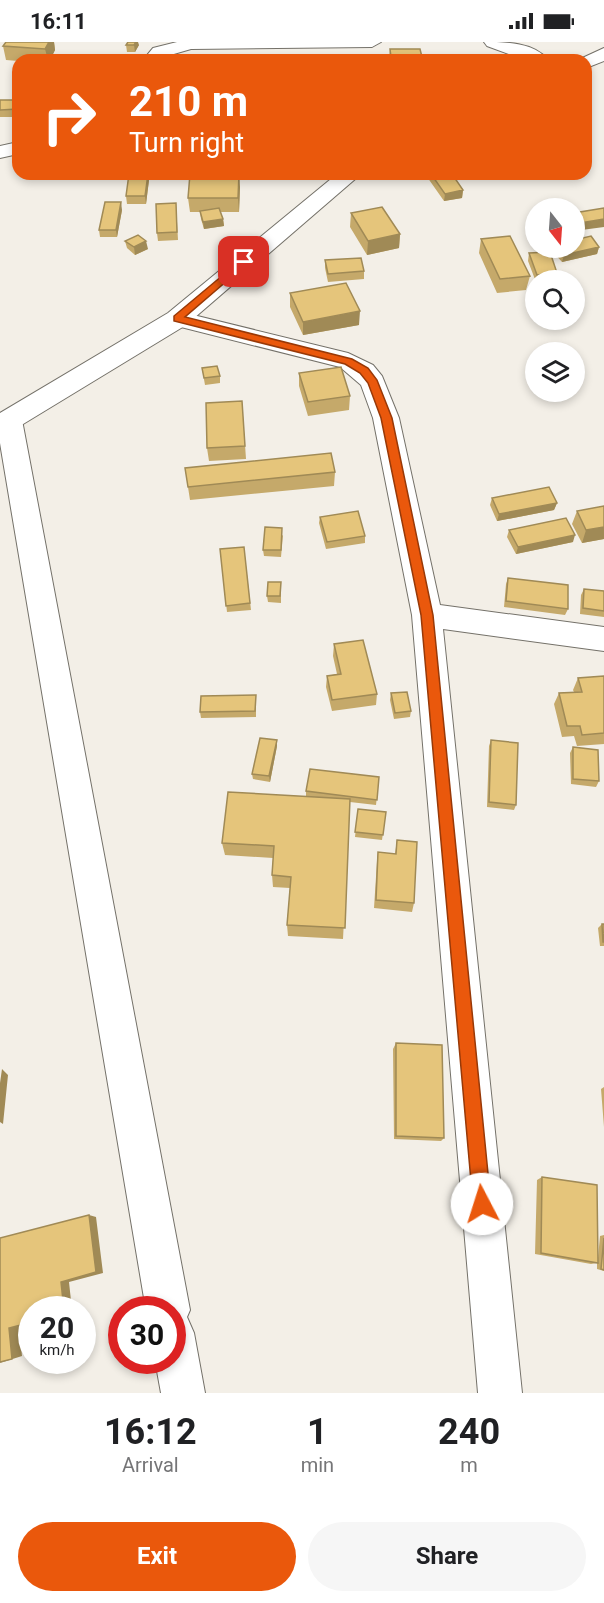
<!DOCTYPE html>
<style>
:root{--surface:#fff;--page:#f6f6f6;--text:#202124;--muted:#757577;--accent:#ea580c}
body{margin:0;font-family:Roboto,sans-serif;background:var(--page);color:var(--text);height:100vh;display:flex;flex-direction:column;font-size:22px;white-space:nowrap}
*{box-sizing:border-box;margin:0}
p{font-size:20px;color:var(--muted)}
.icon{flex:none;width:33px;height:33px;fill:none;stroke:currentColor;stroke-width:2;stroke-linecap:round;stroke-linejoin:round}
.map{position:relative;height:1351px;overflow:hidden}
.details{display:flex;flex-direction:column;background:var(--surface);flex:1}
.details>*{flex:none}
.guide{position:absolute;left:12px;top:12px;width:580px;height:126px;border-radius:18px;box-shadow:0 3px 9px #0003;background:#ea580c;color:#fff;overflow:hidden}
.needle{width:39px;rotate:163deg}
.fabs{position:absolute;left:525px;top:156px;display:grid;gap:12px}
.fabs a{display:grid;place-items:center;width:60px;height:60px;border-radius:50%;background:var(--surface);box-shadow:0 3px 9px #0003;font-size:30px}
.speed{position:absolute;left:18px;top:1254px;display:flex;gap:12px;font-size:30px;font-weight:700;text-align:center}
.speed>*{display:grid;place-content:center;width:78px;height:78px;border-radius:50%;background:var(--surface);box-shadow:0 3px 9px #0003;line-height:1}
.speed small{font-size:15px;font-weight:400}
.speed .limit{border:9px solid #d22;background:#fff;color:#111}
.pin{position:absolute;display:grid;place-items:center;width:51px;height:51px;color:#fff;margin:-26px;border-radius:12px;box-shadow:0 3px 9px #0006}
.me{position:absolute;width:66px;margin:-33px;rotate:355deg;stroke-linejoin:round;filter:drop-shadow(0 0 4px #0008)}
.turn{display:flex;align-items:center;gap:21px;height:126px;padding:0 18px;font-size:27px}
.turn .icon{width:78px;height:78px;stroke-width:2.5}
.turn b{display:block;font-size:42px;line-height:51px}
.eta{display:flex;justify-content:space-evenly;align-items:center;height:102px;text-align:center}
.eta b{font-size:36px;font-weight:700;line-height:42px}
.action{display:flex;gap:12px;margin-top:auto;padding:12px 18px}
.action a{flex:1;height:69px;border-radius:36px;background:var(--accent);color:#fff;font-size:24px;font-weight:700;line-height:69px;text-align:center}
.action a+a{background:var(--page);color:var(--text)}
.status{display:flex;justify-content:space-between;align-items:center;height:42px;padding:0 30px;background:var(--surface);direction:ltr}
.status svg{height:16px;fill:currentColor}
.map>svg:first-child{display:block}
</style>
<div class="status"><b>16:11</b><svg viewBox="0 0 49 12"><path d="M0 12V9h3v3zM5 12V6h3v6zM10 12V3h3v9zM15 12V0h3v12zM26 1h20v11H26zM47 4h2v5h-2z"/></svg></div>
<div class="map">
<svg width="604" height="1351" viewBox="0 0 604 1351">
<rect width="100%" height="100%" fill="#f3efe7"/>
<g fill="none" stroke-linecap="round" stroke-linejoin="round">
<defs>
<path id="minor" d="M177,0H381L372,5L191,7L167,14L162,18H143L153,6Z
M484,0C505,0 534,0 548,18H525L487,4Z
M18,100V112L0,116V104Z
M177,269L348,311L373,323L382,334L399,376L440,563L604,585V609L443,587L522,1351H478L412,573L373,376L361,343L340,325L169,282L165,277L169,272Z
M9,369L18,372L22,378L190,1268L187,1275L194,1291L205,1351H161L155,1318H172V1268H146L0,401V372Z"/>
<path id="tertiary" d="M604,6V19L586,26V18H578Z
M337,132H361L186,283L10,390L0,392V371L168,271Z"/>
</defs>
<!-- minor casing -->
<use href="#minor" stroke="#747169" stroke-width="2"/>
<!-- tertiary casing -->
<use href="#tertiary" stroke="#747169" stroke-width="2"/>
<!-- minor -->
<use href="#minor" fill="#fff" fill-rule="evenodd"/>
<!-- tertiary -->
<use href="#tertiary" fill="#fff" fill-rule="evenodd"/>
</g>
<!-- wall -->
<path fill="#c5a96a" d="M6,0H54L55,8L50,18L18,19L6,18L3,4Z
M126,3H139L135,10H127Z
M390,7L422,15L421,18H375L389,16Z
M0,58H18V75H0Z
M425,132H452L463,148L462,156L444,159Z
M149,138L146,162H127L126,154Z
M240,145L239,170H220L223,177L224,184L204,187L201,177L200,170H190L188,156Z
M176,161L178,198L158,199L157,191Z
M122,168L117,195H100L99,188Z
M351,171L400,192L399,206L367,213L350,185Z
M481,197L530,234L526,248L497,251L479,211Z
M125,199L148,207L135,213L127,206Z
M599,205L597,212L562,220L553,210L554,206Z
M529,211L557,231L556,238H536V240L528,219Z
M325,218L364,229V237L328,240L325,226Z
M290,251L359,283L303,293L290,265Z
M202,326L220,334V341L205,343Z
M299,331L350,354L349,368L308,374L299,344Z
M242,359L246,417L209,419L207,406Z
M185,426L335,430L334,444L190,458Z
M492,456L557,461L554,468L497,479L490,463Z
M604,464V497L582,501L572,482L577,469Z
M320,475L365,494V501L326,507L319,481Z
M509,488L573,500L516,512L507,495Z
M283,493L281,515L264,514L263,508Z
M244,505L251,568L227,570L220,507Z
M508,536L568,567L565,573L504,565L506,542Z
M281,540V561L268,560L267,554Z
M584,547L604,549V575L580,572L581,553Z
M334,602L377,652L376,663L332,669L326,645L327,634L337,632L333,614Z
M604,634V702L577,704L574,694L562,695L554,662L559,651L574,650L573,648L578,636Z
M391,651L411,669L410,675L394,677L390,658Z
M256,659V675L201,676L200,670Z
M491,698L516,763L514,768L487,765L489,704Z
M277,704L270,740L253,737L252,732Z
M573,705L599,739L596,745L571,742L570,711Z
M379,735L376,763L350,760L343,897L288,894L287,883L290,846L273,845L272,833L273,816L225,813L222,801L306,754V749Z
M358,767L386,770L382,798L355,795Z
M397,798L414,861L412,870L374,866L377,819L378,810L395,812Z
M602,882H604V904H600L598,886Z
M396,1001L444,1096L441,1099L394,1097L393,1007Z
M604,1045V1085L601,1047Z
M542,1135L598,1216L600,1194L604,1193V1229L597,1227V1221L591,1222L535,1212L537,1138Z"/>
<!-- shaded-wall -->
<path fill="#a08a56" d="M47,0H54L55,8L50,18H48L45,7Z
M136,0H138L139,3L135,10L134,3Z
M148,132L149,138L146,162L145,154Z
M239,132L240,145L239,170L238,156Z
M463,148L462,156L444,159L445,152Z
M121,160L122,168L117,195L116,188Z
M223,177L224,184L204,187L203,180Z
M604,177V185L574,189V182Z
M400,192L399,206L367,213L368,199Z
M146,199L148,207L135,213L134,205Z
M599,205L597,212L562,220L564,213Z
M360,269L359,283L303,293V280Z
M557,461L554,468L497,479L499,472Z
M604,485V497L582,501L586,488Z
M575,493L573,500L516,512L518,505Z
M277,698V704L270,740L269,734Z
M2,1027L8,1033L3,1082L0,1080V1041Z
M89,1173L96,1175L103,1231L69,1240L72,1268H64L61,1240Z
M32,1280V1282L19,1285L22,1314L0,1321L9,1286Z"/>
<!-- building -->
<path fill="#e5c57b" stroke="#a08a56" stroke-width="1.5" d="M6,0H49L45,7L3,4Z
M128,0H136L134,3H126Z
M390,7H420L422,15H391Z
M474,13L476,18H462L460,14Z
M375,16H391V18H375Z
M0,58H18V67L0,68Z
M129,132H148L145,154H126Z
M190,132H239L238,156H188Z
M431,132H452L463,148L445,152Z
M105,160H121L116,188H99Z
M176,161L177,190L157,191L156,162Z
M382,165L400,192L368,199L351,171Z
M219,166L223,177L203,180L200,169Z
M604,166V177L574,182V171Z
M138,193L146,199L134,205L125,199Z
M510,194L530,234L500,237L481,197Z
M591,194L599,205L564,213L558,206H574V198Z
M550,210L557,231L537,233L529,211Z
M361,216L364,229L328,232L325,218Z
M346,241L360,269L303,280L290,251Z
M217,324L220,334L204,336L202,326Z
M341,325L350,354L308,360L299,331Z
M242,359L245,404L207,406L206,361Z
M331,411L335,430L188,445L185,426Z
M549,445L557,461L499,472L492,456Z
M604,464V485L586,488L577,469Z
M358,469L365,494L327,500L320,475Z
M566,476L575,493L518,505L509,488Z
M265,485L282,486L281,508H263Z
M244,505L250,561L226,564L220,507Z
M508,536L568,543V567L506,559Z
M268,540H281L280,554H267Z
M584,547L604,549V569L583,566Z
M363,598L377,652L332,658L327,634L341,632L334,602Z
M604,634V691L582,693L580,684H567L559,651L582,650L578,636Z
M407,650L411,669L395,671L391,651Z
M256,653L255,669L200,670L201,654Z
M260,696L277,698L269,734L252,732Z
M491,698L518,701L516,763L489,760Z
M573,705L598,708L599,739L573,737Z
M310,727L379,735L377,758L306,749Z
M228,750L350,757L345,886L287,883L291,835L272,833L274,804L222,801Z
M358,767L386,770L383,793L355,790Z
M397,798L417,800L414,861L376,858L378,810L396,812Z
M602,882H604V900H603Z
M396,1001L442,1003L444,1096L396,1094Z
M542,1135L597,1143L598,1221L541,1211Z
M89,1173L96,1230L61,1240L64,1268H32V1280L9,1286L12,1317L0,1320V1196Z
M604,1196V1228L601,1227Z"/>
<!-- route -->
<path fill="#ea580c" stroke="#983908" stroke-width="1.5" d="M241,218L249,220L185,275L352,317L368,326L377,338L392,376L433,573L491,1162L488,1169L482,1171L476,1169L473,1162L421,573L381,376L368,341L360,331L345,322L174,279V274Z"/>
</svg>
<div class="fabs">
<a><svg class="needle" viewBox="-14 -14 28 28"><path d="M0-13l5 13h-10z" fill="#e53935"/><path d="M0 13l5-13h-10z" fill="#757577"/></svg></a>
<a><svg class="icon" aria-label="search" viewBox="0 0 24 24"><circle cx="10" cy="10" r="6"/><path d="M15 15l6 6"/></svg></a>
<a><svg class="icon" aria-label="layers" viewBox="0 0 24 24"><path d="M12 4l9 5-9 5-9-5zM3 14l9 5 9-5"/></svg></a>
</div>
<div class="speed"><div>20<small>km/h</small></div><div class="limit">30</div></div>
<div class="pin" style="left:244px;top:220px;background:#d93025"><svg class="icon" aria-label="arrive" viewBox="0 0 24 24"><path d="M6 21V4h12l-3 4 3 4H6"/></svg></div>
<svg class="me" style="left:482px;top:1162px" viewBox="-20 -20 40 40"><circle r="19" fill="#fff"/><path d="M0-13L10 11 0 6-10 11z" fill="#ea580c"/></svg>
<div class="guide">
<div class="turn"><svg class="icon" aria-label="right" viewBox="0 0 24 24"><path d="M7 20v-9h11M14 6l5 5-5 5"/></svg><div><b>210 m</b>Turn right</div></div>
</div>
</div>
<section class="details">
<div class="eta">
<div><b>16:12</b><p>Arrival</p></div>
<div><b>1</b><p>min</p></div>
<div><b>240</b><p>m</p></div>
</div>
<div class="action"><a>Exit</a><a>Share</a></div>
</section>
